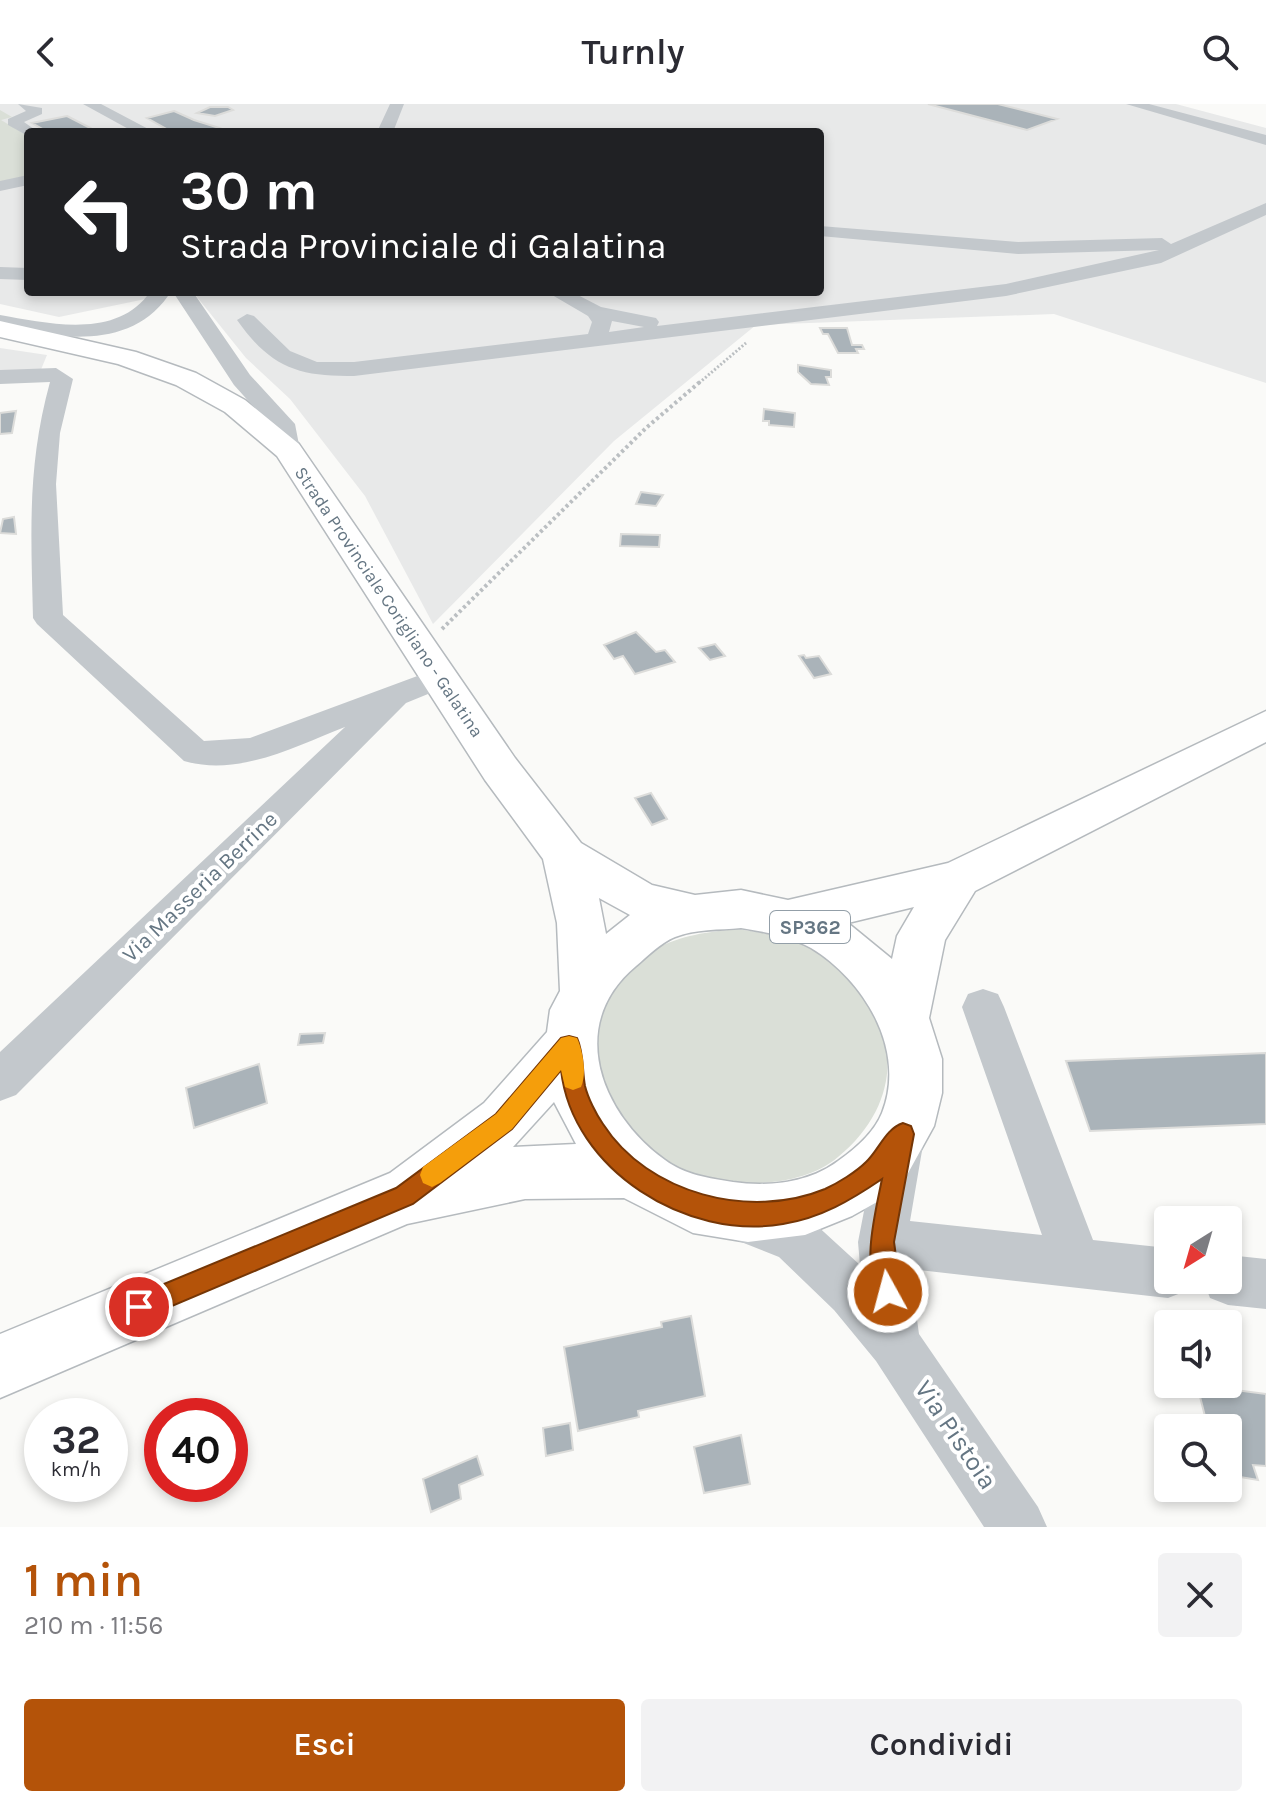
<!DOCTYPE html>
<html lang="it">
<meta charset="utf-8">
<style>
:root{--surface:#fff;--page:#f2f2f3;--text:#2b2b33;--muted:#7c7c81;--accent:#b45309}
body{margin:0;font-family:Karla,sans-serif;background:var(--page);color:var(--text);height:100vh;display:flex;flex-direction:column;font-size:30px;white-space:nowrap}
*{box-sizing:border-box;margin:0}
p{font-size:26px;color:var(--muted)}
.icon{flex:none;width:44px;height:44px;fill:none;stroke:currentColor;stroke-width:2;stroke-linecap:round;stroke-linejoin:round}
.map{position:relative;height:1423px;overflow:hidden}
.sheet{display:flex;flex-direction:column;background:var(--surface);flex:1}
.sheet>*{flex:none}
.banner{position:absolute;left:24px;top:24px;width:800px;height:168px;border-radius:8px;box-shadow:0 4px 12px #0003;background:#202124;color:#fff;overflow:hidden}
.needle{width:52px;rotate:217deg}
.buttons{position:absolute;left:1154px;top:1102px;display:grid;gap:16px}
.buttons a{display:grid;place-items:center;width:88px;height:88px;border-radius:8px;background:var(--surface);box-shadow:0 4px 12px #0003;font-size:40px}
.speed{position:absolute;left:24px;top:1294px;display:flex;gap:16px;font-size:40px;font-weight:700;text-align:center}
.speed>*{display:grid;place-content:center;width:104px;height:104px;border-radius:50%;background:var(--surface);box-shadow:0 4px 12px #0003;line-height:1}
.speed small{font-size:20px;font-weight:400}
.speed .limit{border:12px solid #d22;background:#fff;color:#111}
.pin{position:absolute;display:grid;place-items:center;width:68px;height:68px;color:#fff;margin:-34px;border:4px solid #fff;border-radius:50%;box-shadow:0 2px 8px #0007}
.me{position:absolute;width:88px;margin:-44px;rotate:353deg;stroke-linejoin:round;filter:drop-shadow(0 0 6px #0008)}
.turn{display:flex;align-items:center;gap:28px;height:168px;padding:0 24px;font-size:36px}
.turn .icon{width:104px;height:104px;stroke-width:2.5}
.turn b{display:block;font-size:56px;line-height:68px}
.round{display:grid;place-items:center;flex:none;width:84px;height:84px;border-radius:8px;background:var(--page)}
.overview{display:flex;align-items:center;justify-content:space-between;height:136px;padding:0 24px}
h1{font-size:48px;font-weight:600;line-height:60px;color:var(--accent)}
.button{display:flex;gap:16px;margin-top:auto;padding:16px 24px}
.button a{flex:1;height:92px;border-radius:8px;background:var(--accent);color:#fff;font-size:32px;font-weight:600;line-height:92px;text-align:center}
.button a+a{background:var(--page);color:var(--text)}
header{display:flex;justify-content:space-between;align-items:center;height:104px;padding:0 24px;background:var(--surface);font-size:36px;font-weight:600}
.map>svg:first-child{display:block}
</style>
<header><svg class="icon" aria-label="back" viewBox="0 0 24 24"><path d="M15 5l-7 7 7 7"/></svg>Turnly<svg class="icon" aria-label="search" viewBox="0 0 24 24"><circle cx="10" cy="10" r="6"/><path d="M15 15l6 6"/></svg></header>
<div class="map">
<svg width="1266" height="1423" viewBox="0 0 1266 1423">
<rect width="100%" height="100%" fill="#fafaf8"/>
<!-- built -->
<path fill="#e8e9e9" d="M0,0H1176L1266,24V279L1054,210L756,221L614,337L433,520L365,392L290,295L246,254L193,188H820V28H28V188H179L59,213L0,200Z
M0,244L47,251L40,268L0,270Z"/>
<!-- green -->
<path fill="#dadfd7" d="M0,6L12,13L1,16L28,32V74L0,80Z
M737,825C766,829 797,834 823,851C900,904 912,992 838,1053C817,1071 786,1078 759,1079C732,1080 702,1076 677,1063C616,1031 574,958 610,892C620,874 636,855 655,845C682,831 707,828 737,825Z"/>
<!-- building -->
<path fill="#aab3b9" stroke="#dcdcda" stroke-width="2" d="M928,0H998L1057,15L1027,26Z
M210,3H228L233,6L215,12L197,9Z
M174,7L194,16L232,28H172L147,14Z
M67,12L98,28H48L32,19Z
M820,224H847L852,241H862L864,245H856L858,249H838L828,230H823Z
M798,261L831,266V273H826L829,281L811,280L798,268Z
M764,305L795,309L794,323L769,321V317H763Z
M16,307L12,329L0,330V309Z
M641,388L663,391L656,402L636,400Z
M14,413L16,430L0,429L3,415Z
M621,430L660,431L659,443L620,442Z
M636,528L656,548L665,546L675,558L635,570L623,552L614,555L604,541Z
M715,540L725,552L710,556L699,544Z
M804,551L806,554L819,552L831,570L814,574L799,552Z
M651,689L667,715L652,721L635,694Z
M325,929L323,939L298,941L300,930Z
M1266,949V1020L1090,1027L1066,957Z
M259,960L267,999L194,1024L186,984Z
M691,1212L705,1292L638,1307L639,1313L578,1327L564,1243L662,1223L661,1218Z
M1197,1281L1266,1290V1362L1253,1361L1258,1376L1228,1371V1324H1208Z
M570,1319L573,1346L546,1352L543,1324Z
M741,1331L750,1380L704,1389L694,1343Z
M477,1352L483,1371L459,1381L461,1395L431,1408L423,1375Z"/>
<g fill="none" stroke-linecap="round" stroke-linejoin="round">
<defs>
<path id="major" d="M0,217L136,248L196,269L245,296L299,340L515,654L581,739L652,781L695,791L741,786L788,796L948,759L1266,607V638L975,787L945,836L929,914L942,955V989L934,1022L907,1071L877,1098L852,1112L805,1131L748,1138L693,1129L624,1094L525,1095L407,1120L0,1294V1230L390,1069L484,999L547,928L550,906L560,887L557,819L543,755L485,676L277,352L225,308L176,281L118,260L0,233ZM599,794L630,811L606,830ZM914,803L897,832L892,855L848,819ZM741,824C765,828 789,832 811,844C864,876 907,946 882,1009C874,1029 855,1045 838,1057C809,1079 768,1083 733,1078C709,1074 685,1071 665,1056C600,1009 566,920 636,862C648,852 660,839 675,833C695,825 720,826 741,824ZM554,998L576,1040L513,1043Z"/>
</defs>
<!-- major casing -->
<use href="#major" stroke="#b5babe" stroke-width="3"/>
<!-- path-far1 -->
<path stroke="#bbbfc2" stroke-width="3" stroke-dasharray="2 2" stroke-linecap="butt" d="M699,279L746,239"/>
<!-- path -->
<path stroke="#bbbfc2" stroke-width="4" stroke-dasharray="3 3" stroke-linecap="butt" d="M442,525L646,324L701,277"/>
<!-- minor -->
<path fill="#c3c8cc" fill-rule="evenodd" d="M18,0L42,4V10L24,18L38,28H28V32L8,21V15L26,7Z
M83,0H101L154,28H134Z
M390,0H404L393,28H377Z
M1126,0H1149L1266,31V41Z
M28,71V81L0,87V77Z
M1266,99V111L1161,159L1006,192L354,272C298,273 270,263 237,216L247,210L254,212L290,247L317,258H354L588,230L592,218L588,212L547,188H572L601,203L656,214L659,218L657,222L1006,180L1159,146L1018,150L820,132V122L1018,138L1162,134L1171,140ZM612,217L644,223L609,228Z
M0,163L28,164V176L0,175Z
M144,188H165L168,192C129,247 58,234 0,223V211C46,219 113,235 147,192Z
M173,188H193L250,271L295,320L300,346L297,351H279L271,322L234,281Z
M56,264L73,275L60,329L56,380L63,511L204,637L250,634L439,564L450,567L455,574L450,581L406,599L16,991L0,997V948L345,623C296,642 239,673 184,657L37,520L33,514C31,428 27,362 50,278L0,280V266Z
M983,885L998,890L1004,903L1093,1136L1168,1144V1176H1190L1186,1187L1168,1194L910,1165L919,1230L1038,1403L1047,1423H984L876,1257L834,1206L779,1153L726,1132L719,1115L726,1098L743,1091L813,1118L860,1161L858,1138L878,1035L885,1020L901,1014L917,1020L924,1035L910,1117L1042,1131L962,903L968,890Z
M1228,1151L1266,1155V1205L1228,1201L1210,1194L1203,1176H1228Z"/>
<!-- major -->
<use href="#major" fill="#fff" fill-rule="evenodd"/>
</g>
<!-- route -->
<path fill="#b45309" stroke="#753606" stroke-width="2" d="M569,932L577,934C584,949 582,966 585,982C588,994 596,1010 603,1020C648,1090 750,1116 825,1085C838,1079 856,1068 866,1058C879,1046 885,1025 903,1019L911,1022L914,1030L894,1138L901,1188L897,1197L888,1201L879,1197C862,1158 874,1115 882,1075C851,1096 821,1114 783,1120C687,1137 572,1066 561,966L512,1025L413,1100L139,1216L130,1212L127,1203L130,1194L396,1084L496,1010L561,934Z"/>
<!-- slow -->
<path fill="#f59e0b" d="M569,932L577,934C583,947 587,970 581,983L573,986L565,983L561,966L512,1025L440,1079L432,1083L423,1079L420,1071L423,1063L496,1010L561,934Z"/>
<g text-anchor="middle" dominant-baseline="central" stroke-width="8" stroke-linejoin="round" paint-order="stroke">
<!-- far-street labels -->
<g font-size="18" fill="#657683" stroke="#fff">
<text transform="translate(389 498) rotate(56)">Strada Provinciale Corigliano - Galatina</text>
</g>
<!-- shield labels -->
<rect fill="#fff" stroke="#939fa8" stroke-width="2" x="770" y="807" width="80" height="32" rx="6"/>
<g font-size="20" font-weight="bold" fill="#657683">
<text x="810" y="823">SP362</text>
</g>
<!-- street labels -->
<g font-size="22" fill="#657683" stroke="#fff">
<text transform="translate(200 783) rotate(-44)">Via Masseria Berrine</text>
</g>
<!-- near-street labels -->
<g font-size="26" fill="#657683" stroke="#fff">
<text transform="translate(956 1331) rotate(56)">Via Pistoia</text>
</g>
</g>
</svg>
<div class="buttons">
<a><svg class="needle" viewBox="-14 -14 28 28"><path d="M0-13l5 13h-10z" fill="#e53935"/><path d="M0 13l5-13h-10z" fill="#7c7c81"/></svg></a>
<a><svg class="icon" aria-label="sound" viewBox="0 0 24 24"><path d="M4 9h4l5-4v14l-5-4H4zM17 9q2 3 0 6"/></svg></a>
<a><svg class="icon" aria-label="search" viewBox="0 0 24 24"><circle cx="10" cy="10" r="6"/><path d="M15 15l6 6"/></svg></a>
</div>
<div class="speed"><div>32<small>km/h</small></div><div class="limit">40</div></div>
<div class="pin" style="left:139px;top:1203px;background:#d93025"><svg class="icon" aria-label="arrive" viewBox="0 0 24 24"><path d="M6 21V4h12l-3 4 3 4H6"/></svg></div>
<svg class="me" style="left:888px;top:1188px" viewBox="-20 -20 40 40"><circle r="17" fill="#b45309" stroke="#fff" stroke-width="3"/><path d="M0-11L8 9 0 5-8 9z" fill="#fff"/></svg>
<div class="banner">
<div class="turn"><svg class="icon" aria-label="left" viewBox="0 0 24 24"><path d="M17 20v-9H6M10 6l-5 5 5 5"/></svg><div><b>30 m</b>Strada Provinciale di Galatina</div></div>
</div>
</div>
<section class="sheet">
<div class="overview"><div><h1>1 min</h1><p>210 m · 11:56</p></div><a class="round"><svg class="icon" aria-label="close" viewBox="0 0 24 24"><path d="M6 6l12 12M18 6L6 18"/></svg></a></div>
<div class="button"><a>Esci</a><a>Condividi</a></div>
</section>
